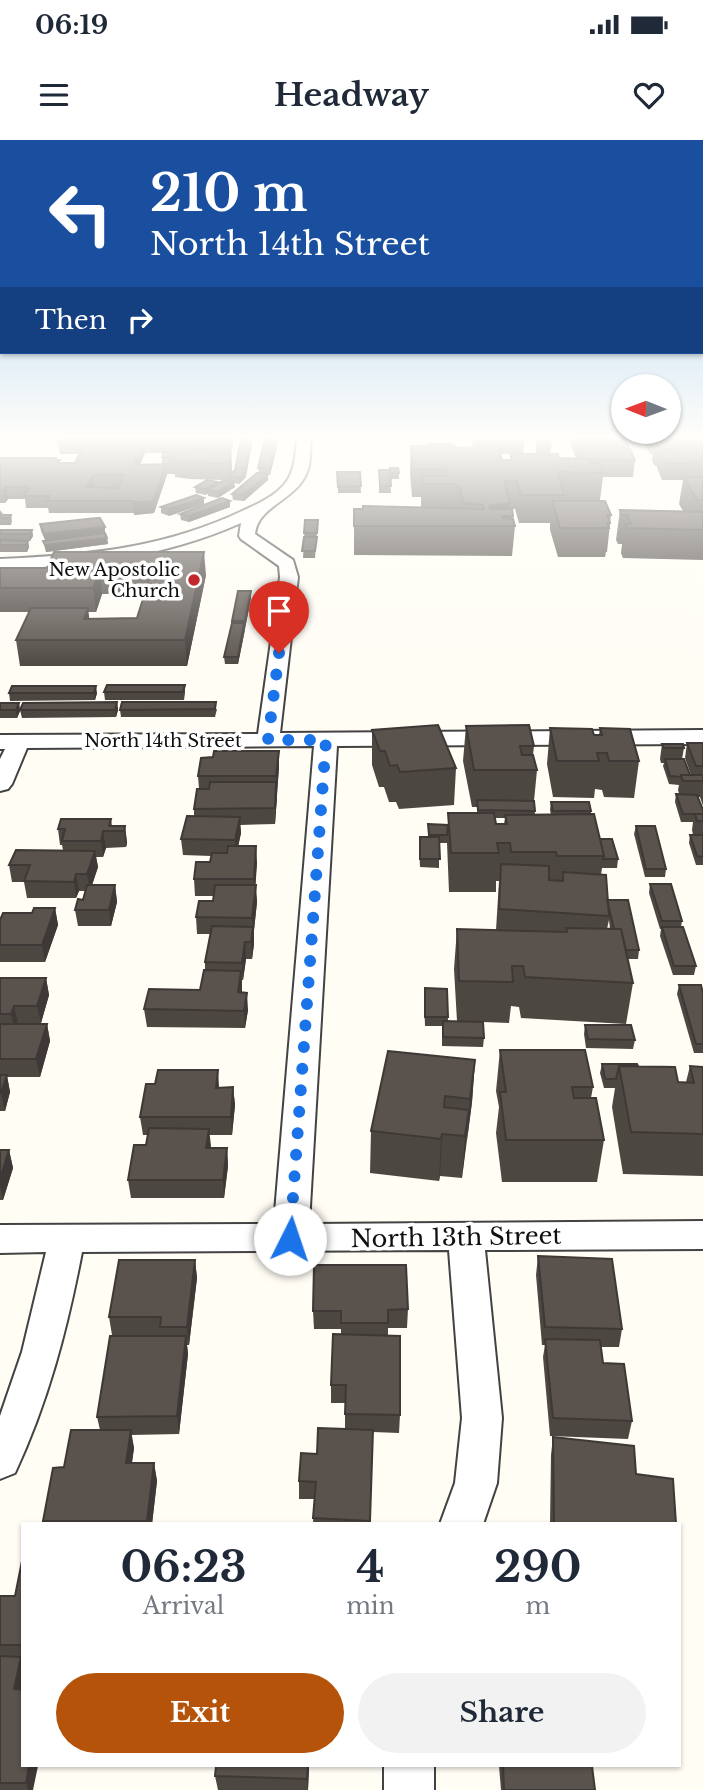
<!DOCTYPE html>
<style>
:root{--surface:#fff;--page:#f2f2f3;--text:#1f2937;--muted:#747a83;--accent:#b45309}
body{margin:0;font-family:"Libre Baskerville",serif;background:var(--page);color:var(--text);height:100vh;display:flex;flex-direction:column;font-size:26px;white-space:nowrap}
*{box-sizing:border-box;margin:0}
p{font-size:23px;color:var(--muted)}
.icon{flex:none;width:38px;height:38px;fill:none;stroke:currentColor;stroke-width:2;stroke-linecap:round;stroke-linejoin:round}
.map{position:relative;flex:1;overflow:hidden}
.panel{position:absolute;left:21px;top:1382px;width:660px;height:245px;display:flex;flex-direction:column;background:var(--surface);border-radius:0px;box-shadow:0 2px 5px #0004}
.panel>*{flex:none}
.hud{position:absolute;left:0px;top:0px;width:704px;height:214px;box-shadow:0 2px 5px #0004;background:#1a4fa0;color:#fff;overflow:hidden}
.needle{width:46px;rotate:271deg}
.tools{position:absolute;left:611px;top:234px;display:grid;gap:14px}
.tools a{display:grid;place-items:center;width:70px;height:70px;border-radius:50%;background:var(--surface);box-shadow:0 2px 5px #0004;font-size:35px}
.pin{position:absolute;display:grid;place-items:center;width:60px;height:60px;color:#fff;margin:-72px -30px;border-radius:50% 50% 50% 0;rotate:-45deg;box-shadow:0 0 7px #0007}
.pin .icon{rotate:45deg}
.me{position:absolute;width:77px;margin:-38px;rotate:4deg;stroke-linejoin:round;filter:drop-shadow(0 0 5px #0008)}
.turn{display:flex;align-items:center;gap:24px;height:147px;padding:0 35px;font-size:32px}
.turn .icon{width:91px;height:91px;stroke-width:2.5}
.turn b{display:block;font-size:49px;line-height:60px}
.then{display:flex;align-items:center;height:66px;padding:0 35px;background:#0003;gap:14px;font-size:26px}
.eta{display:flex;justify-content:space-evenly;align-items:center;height:119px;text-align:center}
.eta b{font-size:42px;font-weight:700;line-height:49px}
.cta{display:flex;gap:14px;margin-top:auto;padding:14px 35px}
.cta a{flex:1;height:80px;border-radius:42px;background:var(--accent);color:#fff;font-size:28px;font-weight:700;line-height:80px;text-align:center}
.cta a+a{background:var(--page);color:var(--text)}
.status{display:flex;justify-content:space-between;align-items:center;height:49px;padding:0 35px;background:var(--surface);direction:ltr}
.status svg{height:19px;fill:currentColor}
header{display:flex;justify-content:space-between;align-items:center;height:91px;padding:0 35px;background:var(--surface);font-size:32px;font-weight:700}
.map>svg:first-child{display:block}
</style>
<div class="status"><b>06:19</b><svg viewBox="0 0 49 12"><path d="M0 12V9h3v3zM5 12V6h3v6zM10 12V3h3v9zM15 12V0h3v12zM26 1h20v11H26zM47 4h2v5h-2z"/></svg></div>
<header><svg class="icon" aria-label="menu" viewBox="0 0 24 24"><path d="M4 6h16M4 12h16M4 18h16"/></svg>Headway<svg class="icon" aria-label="heart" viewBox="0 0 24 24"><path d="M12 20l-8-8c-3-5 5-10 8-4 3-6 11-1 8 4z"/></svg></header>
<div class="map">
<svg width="703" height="1650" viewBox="0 0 703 1650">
<rect width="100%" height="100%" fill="#fffdf4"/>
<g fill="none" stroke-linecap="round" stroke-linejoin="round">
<defs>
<path id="street" d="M297,299H311C310,309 311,323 307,332C296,361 258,365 255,394L293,420L298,437L280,593L703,590V604L337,606L309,1084L703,1081V1109L485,1110L502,1278L497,1343L483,1384H440L455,1343L462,1278L449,1110L82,1112C67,1190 48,1262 15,1333L0,1339V1276L22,1212L46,1112L0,1113V1085L274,1084L314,606L27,608L12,644L8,649L0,651V619L5,609H0V595L258,594L280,437L279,426L241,399L239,396L241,383C162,418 85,426 0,429V419C83,415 152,410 229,377C246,369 268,361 281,348C295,335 295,317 297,299Z
M384,1626H434V1650H384Z"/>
</defs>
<!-- street casing -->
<use href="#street" stroke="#434343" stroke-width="4"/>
<!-- street -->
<use href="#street" fill="#fff" fill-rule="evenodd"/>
</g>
<!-- wall -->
<path fill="#4d4742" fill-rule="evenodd" d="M234,299L231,313L232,333L252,303L246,337L239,344L234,343L235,347L218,358L208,356V353L206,355L196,353L195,347L217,342V344L223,340L190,339L175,337V334H167L154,373L134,375V373H49L48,368H26L25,359H8L5,363H0V318L56,320L61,323H75L80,314H60L58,302ZM145,313H162L163,314L162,317V324L140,325Z
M472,299H525L523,314H536V301L551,306L550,314L559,318L576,319L569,299H625L635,320L633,337H603L600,360H564L611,375L607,412H606L605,417H558L550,390V383H519L515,369H509L513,376L515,386L512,416L354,415V369L421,367V357H412L410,333L411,306L458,308L473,307ZM500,314H510V320H502Z
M642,299H703V420L623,418L621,413L622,404H618L616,400L620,370L683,371L679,364L683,340H662L657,328V326H655L652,321L653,314H650Z
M277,307L270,335H268V340L244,361L233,360L232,354L259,333L258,328Z
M379,330L399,333V339H390L391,353H379Z
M337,332H360L361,353H338Z
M204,364L169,376L161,373V367Z
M230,367L189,382L181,380L180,374Z
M0,370L4,375H11L12,381L11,385H0Z
M305,380H318L315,418H303Z
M40,384L105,394L107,398L108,404L46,412L43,401L45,400L41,391Z
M0,390H32L33,396L30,401H28L29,407L27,412H0Z
M54,412L206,435L187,526H20L16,500L29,472H0V428H47ZM102,454H145L137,478L89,479L88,472H96Z
M251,451V458L238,524H225L224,517L232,481Z
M185,545V553L184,560H105L104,552Z
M12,546L97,553L95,560L10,561L9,553Z
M117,562L118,570L116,577L22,578L20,570Z
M0,563H19L20,571L17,578H0Z
M217,569L215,577H121L120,570Z
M466,586L534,606L533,615L537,630L534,661L535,675H551L550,670L551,662L591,671V674L600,699L618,719L617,728H602L601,735L608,760L639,810L638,819H628L633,843L626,884L521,878L519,867L511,866L509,883L457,881L454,829L457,789L496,790L499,741H496V752H449L447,703H439V728L420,727L419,705L428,697V684L448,685V673H477V667H472L463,621ZM495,678H505L504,684H496ZM609,780L610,789H607Z
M550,588L594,595H599L600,588L639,621L634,658L604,657L602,650L595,649L594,658L553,657L547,624Z
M372,590L456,628L454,665L399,669L396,662H389L384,647H379L372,625Z
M687,603H703V666L700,657H698L703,670V725H696L689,703L690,695H693L692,690L693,682H681L675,662L676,654H679L678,650L679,645L669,644L663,626L664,623H661L660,619L662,604L684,608L682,619L691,635L685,618Z
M279,627L275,684L240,685L241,693L238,706L257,722L255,745L257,762L254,790V804L252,819H246L243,840H242V853L248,870L245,888L147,887L144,869L200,850L205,830V822L210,794H197L196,777L213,761V756H195L194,739L210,722L211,716L183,715L181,699L194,676V669L199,649L198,636Z
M111,679L112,686H125L127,703L126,707L106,708L103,717H96L98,727L92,745H115L117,762L111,786H78L75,770L83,760L86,751H79L76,758H27L24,742H12L9,725L63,710L62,705H60L58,689Z
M636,686L666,729L665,737H645L634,694Z
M650,744L682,781L681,787L696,826L694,835H673L660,796L661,789H660L649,753Z
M55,768L58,785L45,822H0V780Z
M0,838H46L49,855L41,883L17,884H47L50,901L40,937H7L10,952L5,971H0Z
M679,845L703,853V913H694L677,854Z
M447,849L448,881L484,898L483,907L442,906V886H425L424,857Z
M585,885L635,900L633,909L586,908L584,894Z
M500,910L593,947L591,958L604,1000L597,1042H502L496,993L499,967L496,951Z
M475,920L472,962L462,1038L440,1036L439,1041L370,1033L371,991Z
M602,924L638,926L678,942H686L690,926L703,927V1036L623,1034L612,967L615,948H604L600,933Z
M233,947L235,965L232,995H209L210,1008H227L228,1026L224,1058H131L128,1040L146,1005L148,995H143L140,977L219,948Z
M0,1010H9L13,1028L3,1060H0Z
M538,1116L622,1189L619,1207H600L603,1223L632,1281L628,1299L550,1296L543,1217L545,1205H542L536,1135Z
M195,1120L197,1138L189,1205H187L188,1214L179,1294L131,1295L134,1308L132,1323H154L157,1341L152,1384H44L43,1381L64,1327L100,1290L97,1277L161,1196V1195H112L109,1177Z
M408,1169L407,1188H388V1196L400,1275L399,1293L373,1292L370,1384H313L314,1359H299V1341L317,1314L345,1289V1263H331V1245L341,1195V1189H314L313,1171Z
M553,1297L636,1334L676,1384H550L551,1315Z
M23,1416V1626L33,1650H0V1456H15Z
M216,1626H309L308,1650H218L215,1636Z
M499,1626H592L595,1650H501Z"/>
<!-- shaded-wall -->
<path fill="#3e3936" d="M231,299H234L229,319L228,308Z
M251,299L252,303L246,335V329Z
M143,302L145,313L135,336L134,325Z
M276,302L277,307L270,335V329Z
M231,314L232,330L231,337H230L229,324Z
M166,324L167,335L154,373L134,375L133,363Z
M245,331L246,337L239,344V338Z
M268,334V340L244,361L243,355Z
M93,335L94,347L88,359L86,347Z
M234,341L235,347L218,358V352Z
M217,342V348L208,350V353L206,355L205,349Z
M6,347L8,359L5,363L3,351Z
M204,358V364L169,376L168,369Z
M230,361V367L189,382L188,376Z
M510,363L509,376H502L488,386L489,366Z
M105,387V394L45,401L44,394Z
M32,390L33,396L30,401V394Z
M107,398L108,404L46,412L45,405Z
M28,401L29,407L27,412L26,405Z
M204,412L206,435L187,526L185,500Z
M100,430L102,454L96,472L93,448Z
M251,451V458L245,489V481Z
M88,468L91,493L84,479Z
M244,483L245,490L238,524V517Z
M96,546L97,553L95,560L94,553Z
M117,562L118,570L116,577L115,570Z
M19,563L20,571L17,578L16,570Z
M279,611V627L277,652L276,636Z
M276,642L277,657L275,684V668Z
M240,677L241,693L236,717L235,700Z
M125,686L127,703L126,707L124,691Z
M103,691L106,708L103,717L101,701Z
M256,706L257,722L255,755L254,739Z
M95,711L98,727L90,751L87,734Z
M76,734L79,751L76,758L74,742Z
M115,745L117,762L111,786L109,770Z
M256,745L257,762L254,790V804L252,819L251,802L253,791L252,778Z
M55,768L58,785L45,822L42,805Z
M245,802L246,819L243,840L242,823Z
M241,831L242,848L239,870L238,852Z
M46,838L49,855L41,883L37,866Z
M247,853L248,870L245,888L244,871Z
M14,866L18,883L15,891L11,874Z
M47,884L50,901L40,937L36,919Z
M475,920L472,962L467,1001L470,959Z
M218,930L219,947L216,948Z
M7,935L10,952L5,971L1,953Z
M233,947L235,965L232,995L231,977Z
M469,970L465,1012L462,1038L465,996Z
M209,989L211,1006L208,1026L206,1008Z
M442,994L440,1036L439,1041L441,999Z
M227,1008L228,1026L224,1058L223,1040Z
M9,1010L13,1028L3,1060L0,1046V1039Z
M195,1120L197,1138L189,1205L187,1187Z
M186,1196L188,1214L179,1294L177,1276Z
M131,1290L134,1308L129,1341L126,1323Z
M154,1323L157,1341L152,1384H147V1381Z
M21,1517L23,1521V1553L14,1549Z
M29,1626H38L33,1650H28L26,1643Z
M308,1626H309L308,1650L307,1639Z"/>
<!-- building -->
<path fill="#59524d" stroke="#3e3936" stroke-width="2" fill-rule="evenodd" d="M61,299H231L228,308H166L161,302H143L134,325L166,324L153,361L133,363L134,361H47L50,356H24L29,347H6L3,351H0V318H56L55,320H60L58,323H75L86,302H58ZM93,335H124L118,348L86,347Z
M241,299H251L246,329H240L245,331L239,338L228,337L235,330Z
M265,299H276V302L270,329L258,328Z
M576,299H625L635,320L584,319Z
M649,299H666L668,303L651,302Z
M536,301H549L551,306H538Z
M427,304H452L458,308L498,306L502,320H512L511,314H558L559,318L590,319L591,323H599L603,333L558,332L564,355H521L517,341H504L510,363L489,366L490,369H512L513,376H502L503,378L513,379L515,386H354V369H363V366L484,369L483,365L463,363L460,347H456V344H423L422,336H447L446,329H412L411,306H427Z
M678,305H703V322L665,324L659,312H682Z
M194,310L231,314L229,324L189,322L173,321L174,317H162L164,312H193Z
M654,310H672L673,312H659L658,315H656Z
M390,328H398L399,333H390Z
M379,330H390L391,346H380Z
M337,332H360L361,346L338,347Z
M257,333L268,334L243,355L232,354Z
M684,337H703V360H697Z
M207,340L217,342L205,349L195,347Z
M224,340L234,341L218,352L208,350Z
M196,355L204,358L168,369L161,367Z
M222,358L230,361L188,376L180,374Z
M552,361H605L611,375H607L610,383H607L609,388H560Z
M620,370L703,372V390L627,388L625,384H631L627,375H621Z
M0,375H11L10,378H0Z
M97,378H100L105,387L44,394L40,384Z
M305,380H318L317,393H304Z
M0,390H32L30,394H0Z
M105,393L107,398L45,405L43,401Z
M304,397H317L315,411H302Z
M0,400L28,401L26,405H0Z
M54,412H204L185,500H16L31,468H88L84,479L137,478L152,430H100L93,448H0V428H47Z
M238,451H251L245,481H232Z
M232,483H244L238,517H224Z
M107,545H185L183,552H104Z
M12,546H96L94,553H9Z
M117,562L115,570H20L23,563Z
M122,562H216L215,569L120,570Z
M0,563H19L16,570H0Z
M438,585L456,628L400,632L397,625L390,626L385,611H380L372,590Z
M529,585L534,606H520L522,615H533L537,630H474L466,586Z
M550,588L592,589L594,595H602L600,588L630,589L639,621H609L607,613H597L599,621H557Z
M687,603H703V626H696Z
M662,604H683L684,608H664Z
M214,611H279L276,636H198L201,618L213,617Z
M665,619H684L690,635H681V637L670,636Z
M681,635H703V642V641H683Z
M210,642H276L275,668L194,669L197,649H209Z
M676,654L697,655L703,670V674H683Z
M477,660L534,661L535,671L478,670Z
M551,662H589L591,671H553Z
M448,673H494L496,684H507L505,675L594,674L604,716H557L556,712H511L510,703H497L499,713H451Z
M695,674H703V681H697Z
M187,676L240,677L235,700L181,699Z
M61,679H111L109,686H125L124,691H103L101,701H62L65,689H58Z
M428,684L448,685L447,695H429Z
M636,686H655L666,729H646Z
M690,695H703V717L697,716Z
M420,697H439L440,719H420Z
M600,699H612L618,719H603L604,716Z
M228,706H256L254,739H194L196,722H210L212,713H227Z
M16,710L95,711L87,734H76L74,742L24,741L30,725H9Z
M501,724L549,726V740L563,741V732L606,735L609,776L499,769Z
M650,744H671L682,781H662Z
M87,745H115L109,770H75L78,759L83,760Z
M215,745H256L252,778L196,777L199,761H213Z
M607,760H628L639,810H626L621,789H614Z
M34,768H55L42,805H0V780L3,773H32Z
M212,786L253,787L251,802H245L242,823L205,822Z
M662,787H683L696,826H674Z
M566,788L621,789L633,843L525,837L523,826H512L513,842L459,841L457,789L567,792Z
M204,830L241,831L238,852L247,853L244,871L144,869L149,849L200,850Z
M0,838H46L37,866H14L11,874H0Z
M679,845H701L703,853V904H696Z
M425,848L447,849L448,877H425Z
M443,881L483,882L484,898L443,897Z
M0,884H47L36,919H0Z
M585,885H631L635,900L588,899Z
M500,910H585L593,947H572L574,958H596L604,1000H506L500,952H506Z
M388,911L475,920L470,959L445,956L444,967L469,970L465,996L442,994L441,999L371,991Z
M602,924H637L638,926H619L616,939H605Z
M619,926L675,927L678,942L694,943L690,926L703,927V994L631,992Z
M158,930H218L216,948L233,947L231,977H140L146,944H155Z
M0,935H7L1,953H0Z
M149,988L209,989L206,1008H227L223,1040H128L134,1005H146Z
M0,1010H9L0,1039Z
M538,1116L612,1119L622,1189L545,1187Z
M119,1120H195L187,1187H160L161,1177H109Z
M314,1125H406L408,1169L388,1170V1183H341V1171H313Z
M333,1194L400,1196V1275L345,1274L346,1245H331Z
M110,1196H186L177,1276L97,1277Z
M545,1199L600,1200L603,1223L624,1224L632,1281L553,1278Z
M318,1288L373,1290L370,1381L313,1378L316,1342L299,1341L301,1313L317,1314Z
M71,1290H131L126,1323H154L147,1381H43L53,1328L64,1327Z
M553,1297L634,1306L636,1334L673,1339L676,1384H554Z
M23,1416V1505H0V1456H15Z
M0,1516L21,1517L14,1549L23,1550V1626H29L26,1643H0Z
M216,1626H308L307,1639L215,1636Z
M503,1626H592L595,1650H504Z"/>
<!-- sky -->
<linearGradient id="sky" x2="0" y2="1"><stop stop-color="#95c5ee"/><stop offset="0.56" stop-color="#fffefa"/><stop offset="1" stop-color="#fffefa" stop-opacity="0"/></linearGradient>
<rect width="703" height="530" fill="url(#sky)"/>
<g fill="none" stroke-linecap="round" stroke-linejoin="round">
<!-- route -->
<path stroke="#1a73e8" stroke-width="12" stroke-dasharray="0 21.6" d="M279,513L268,600H326L290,1099"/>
</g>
<!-- markers -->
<circle fill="#c2272b" stroke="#fff" stroke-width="2.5" cx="194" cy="440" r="7"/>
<g text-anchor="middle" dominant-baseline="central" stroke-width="7" stroke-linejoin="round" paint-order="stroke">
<!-- far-poi labels -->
<g font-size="18" fill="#101010" stroke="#fff" text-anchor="end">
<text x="180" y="430">New Apostolic<tspan x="180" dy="21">Church</tspan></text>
</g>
<!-- far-street labels -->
<g font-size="18" fill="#101010" stroke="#fff">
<text x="163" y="601">North 14th Street</text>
</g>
<!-- near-street labels -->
<g font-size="24" fill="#101010" stroke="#fff">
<text transform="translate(456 1097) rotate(-1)">North 13th Street</text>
</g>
</g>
</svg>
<div class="tools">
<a><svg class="needle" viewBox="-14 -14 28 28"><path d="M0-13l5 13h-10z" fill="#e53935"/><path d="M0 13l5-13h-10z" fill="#747a83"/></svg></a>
</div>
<div class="pin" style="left:279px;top:513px;background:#d93025"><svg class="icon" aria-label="arrive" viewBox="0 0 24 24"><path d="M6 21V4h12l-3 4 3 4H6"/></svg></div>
<svg class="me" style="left:290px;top:1099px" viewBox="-20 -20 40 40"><circle r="19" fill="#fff"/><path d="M0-13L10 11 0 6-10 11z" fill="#1a73e8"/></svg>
<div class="hud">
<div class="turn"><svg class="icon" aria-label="left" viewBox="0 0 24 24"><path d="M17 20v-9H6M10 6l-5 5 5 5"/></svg><div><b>210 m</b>North 14th Street</div></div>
<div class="then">Then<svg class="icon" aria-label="right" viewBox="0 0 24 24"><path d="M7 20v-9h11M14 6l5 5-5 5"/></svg></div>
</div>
<section class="panel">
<div class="eta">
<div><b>06:23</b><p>Arrival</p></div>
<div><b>4</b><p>min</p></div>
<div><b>290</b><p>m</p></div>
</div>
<div class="cta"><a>Exit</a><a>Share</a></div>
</section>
</div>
